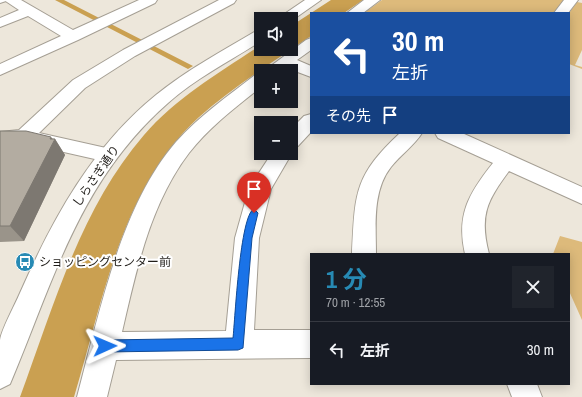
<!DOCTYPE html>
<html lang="ja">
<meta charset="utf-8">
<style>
:root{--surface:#171b24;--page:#20242c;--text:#f1f3f6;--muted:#9ea1a6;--line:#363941;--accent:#278ab4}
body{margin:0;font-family:"Archivo Narrow","Noto Sans JP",sans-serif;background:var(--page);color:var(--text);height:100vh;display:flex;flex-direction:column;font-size:15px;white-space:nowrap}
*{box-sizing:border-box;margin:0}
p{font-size:13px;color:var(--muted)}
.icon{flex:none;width:22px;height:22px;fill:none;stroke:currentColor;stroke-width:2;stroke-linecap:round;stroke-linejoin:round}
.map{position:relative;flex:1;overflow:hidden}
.drawer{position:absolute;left:310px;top:253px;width:260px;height:132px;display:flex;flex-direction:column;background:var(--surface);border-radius:0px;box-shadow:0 2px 10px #0003}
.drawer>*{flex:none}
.hud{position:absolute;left:310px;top:12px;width:260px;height:122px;border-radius:0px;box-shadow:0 2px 10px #0003;background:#1a4fa0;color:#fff;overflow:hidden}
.fabs{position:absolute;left:254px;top:12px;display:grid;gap:8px}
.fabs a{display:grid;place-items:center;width:44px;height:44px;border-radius:0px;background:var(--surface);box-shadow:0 2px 10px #0003;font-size:20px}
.pin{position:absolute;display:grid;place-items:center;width:34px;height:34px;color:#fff;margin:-41px -17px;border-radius:50% 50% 50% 0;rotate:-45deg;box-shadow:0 0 4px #0007}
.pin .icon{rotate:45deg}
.me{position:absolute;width:44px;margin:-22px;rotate:89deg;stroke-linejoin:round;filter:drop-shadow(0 0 3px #0008)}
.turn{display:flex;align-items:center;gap:14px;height:84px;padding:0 16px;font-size:18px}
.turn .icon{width:52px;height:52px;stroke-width:2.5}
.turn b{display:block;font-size:28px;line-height:34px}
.then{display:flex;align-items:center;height:38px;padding:0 16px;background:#0003;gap:8px;font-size:15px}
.round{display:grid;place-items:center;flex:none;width:42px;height:42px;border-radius:0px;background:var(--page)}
.head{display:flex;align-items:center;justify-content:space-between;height:68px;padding:0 16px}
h1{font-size:24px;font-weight:700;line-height:30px;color:var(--accent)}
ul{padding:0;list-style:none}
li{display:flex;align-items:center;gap:12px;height:56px;padding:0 16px;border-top:1px solid var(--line)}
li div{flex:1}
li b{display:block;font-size:15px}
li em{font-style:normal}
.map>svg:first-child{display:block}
</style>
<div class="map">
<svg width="582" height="397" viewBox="0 0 582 397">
<rect width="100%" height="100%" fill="#ede7db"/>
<!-- green -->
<path fill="#ddba7b" d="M382,0H565L554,13H364Z
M577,2L582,3V50L575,65L582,67V69L569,64V13Z
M560,236L582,242V320L569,291V254H553Z"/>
<!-- water -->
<path fill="#caa051" d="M55,0H64L193,66L188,69Z
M331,0H363L344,13H311Z
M311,13V36C273,62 233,87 198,118C121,189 103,301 74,397H20C53,308 80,209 144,135C176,98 220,72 261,45V49H291V26Z"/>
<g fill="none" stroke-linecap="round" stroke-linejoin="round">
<defs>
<path id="service" d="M0,0H9L0,3Z"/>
<path id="minor" d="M4,0H21L73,30L139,0H157L155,3L78,40L0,75V64L61,36L28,16L0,27V18L19,10Z
M219,0H236L234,3L135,56L85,88L39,133L115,150L118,155L115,160L108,162L24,143L0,146V132L19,130L73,80L123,50Z
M364,0H380L363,13H347Z
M564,0H578L568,13H554Z
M311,38V50L297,60L311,66V77L287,68L283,71H264L306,40Z
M261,74V87C236,107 209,127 189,153C150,204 136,271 122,332L226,331L235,238L249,188L272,153H291V151L292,153L271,189L259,238L254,330H311V358L116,360L107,397H77C99,315 120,207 176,142C199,116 228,96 255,75Z
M311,114V132L298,146L291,148V129L304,116Z
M400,133H422C414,146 400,155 391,167C372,191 376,226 376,254H352C355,193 354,176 400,133Z
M435,133H462L582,187V204L509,171C487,201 479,215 489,254H465C456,215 469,193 493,163L438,138Z
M507,384H537L542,397H512Z"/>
<path id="tertiary" d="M305,0H321L291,21V19H277Z
M261,30V41C230,61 196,78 168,103C79,181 54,280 10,384L0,389C0,373 0,355 0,340C2,328 15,305 20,293C53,218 92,147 156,95C187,70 222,51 256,31Z"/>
</defs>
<!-- service casing -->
<use href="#service" stroke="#a59f94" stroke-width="2"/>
<!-- minor casing -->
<use href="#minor" stroke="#a59f94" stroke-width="2"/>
<!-- tertiary casing -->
<use href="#tertiary" stroke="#a59f94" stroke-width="2"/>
<!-- service -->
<use href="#service" fill="#fff" fill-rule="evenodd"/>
<!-- minor -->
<use href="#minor" fill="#fff" fill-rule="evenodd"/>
<!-- tertiary -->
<use href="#tertiary" fill="#fff" fill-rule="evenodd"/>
</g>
<!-- wall -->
<path fill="#9a948a" d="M0,131L55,139L65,155L24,241L0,242Z"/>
<!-- shaded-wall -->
<path fill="#7d7871" d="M51,137L54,141L55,139L65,155L24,241L10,226Z"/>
<!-- building -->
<path fill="#b3aca1" stroke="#7d7871" d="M0,131H26L51,137L50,139H55L10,226H0Z"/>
<!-- route -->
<path fill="#1a73e8" stroke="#114b97" d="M254,209L258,213L252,238L243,348L238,350L105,352L101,350L99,346L101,342L105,340L233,338C235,320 240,214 254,209Z"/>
<!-- icons -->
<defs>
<symbol id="bus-disc" viewBox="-11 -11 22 22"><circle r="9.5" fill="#278ab4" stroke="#fff"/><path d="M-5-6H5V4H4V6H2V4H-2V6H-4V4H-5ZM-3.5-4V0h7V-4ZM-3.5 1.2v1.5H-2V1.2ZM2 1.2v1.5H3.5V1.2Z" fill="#fff"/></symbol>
</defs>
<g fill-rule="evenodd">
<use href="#bus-disc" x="14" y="251" width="22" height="22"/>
</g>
<g text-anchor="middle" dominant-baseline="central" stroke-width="4" stroke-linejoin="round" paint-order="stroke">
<!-- street labels -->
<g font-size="12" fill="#211e1a" stroke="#fff">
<text transform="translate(96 176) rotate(-55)">しらさぎ通り</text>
</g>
<!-- poi labels -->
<g font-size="12" fill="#211e1a" stroke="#fff" text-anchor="start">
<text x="39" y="262">ショッピングセンター前</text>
</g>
</g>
</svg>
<div class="fabs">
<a><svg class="icon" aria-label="sound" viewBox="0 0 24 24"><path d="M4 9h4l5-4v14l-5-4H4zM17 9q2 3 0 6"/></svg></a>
<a>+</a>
<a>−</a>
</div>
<div class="pin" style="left:254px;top:213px;background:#d93025"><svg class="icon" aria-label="arrive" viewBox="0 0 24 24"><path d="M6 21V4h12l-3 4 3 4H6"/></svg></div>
<svg class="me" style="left:105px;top:346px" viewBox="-20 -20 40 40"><path d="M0-17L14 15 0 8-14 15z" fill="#1a73e8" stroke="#fff" stroke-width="4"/></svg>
<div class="hud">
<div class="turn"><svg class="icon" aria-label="left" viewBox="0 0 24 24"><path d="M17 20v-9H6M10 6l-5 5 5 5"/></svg><div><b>30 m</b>左折</div></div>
<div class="then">その先<svg class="icon" aria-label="arrive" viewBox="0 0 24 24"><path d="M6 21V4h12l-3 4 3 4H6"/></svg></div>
</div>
<section class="drawer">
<div class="head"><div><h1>1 分</h1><p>70 m · 12:55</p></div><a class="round"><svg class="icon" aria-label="close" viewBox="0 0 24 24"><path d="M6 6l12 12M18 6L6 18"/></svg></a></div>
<ul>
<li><svg class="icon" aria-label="left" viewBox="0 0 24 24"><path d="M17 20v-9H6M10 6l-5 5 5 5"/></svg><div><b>左折</b></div><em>30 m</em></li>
</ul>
</section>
</div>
